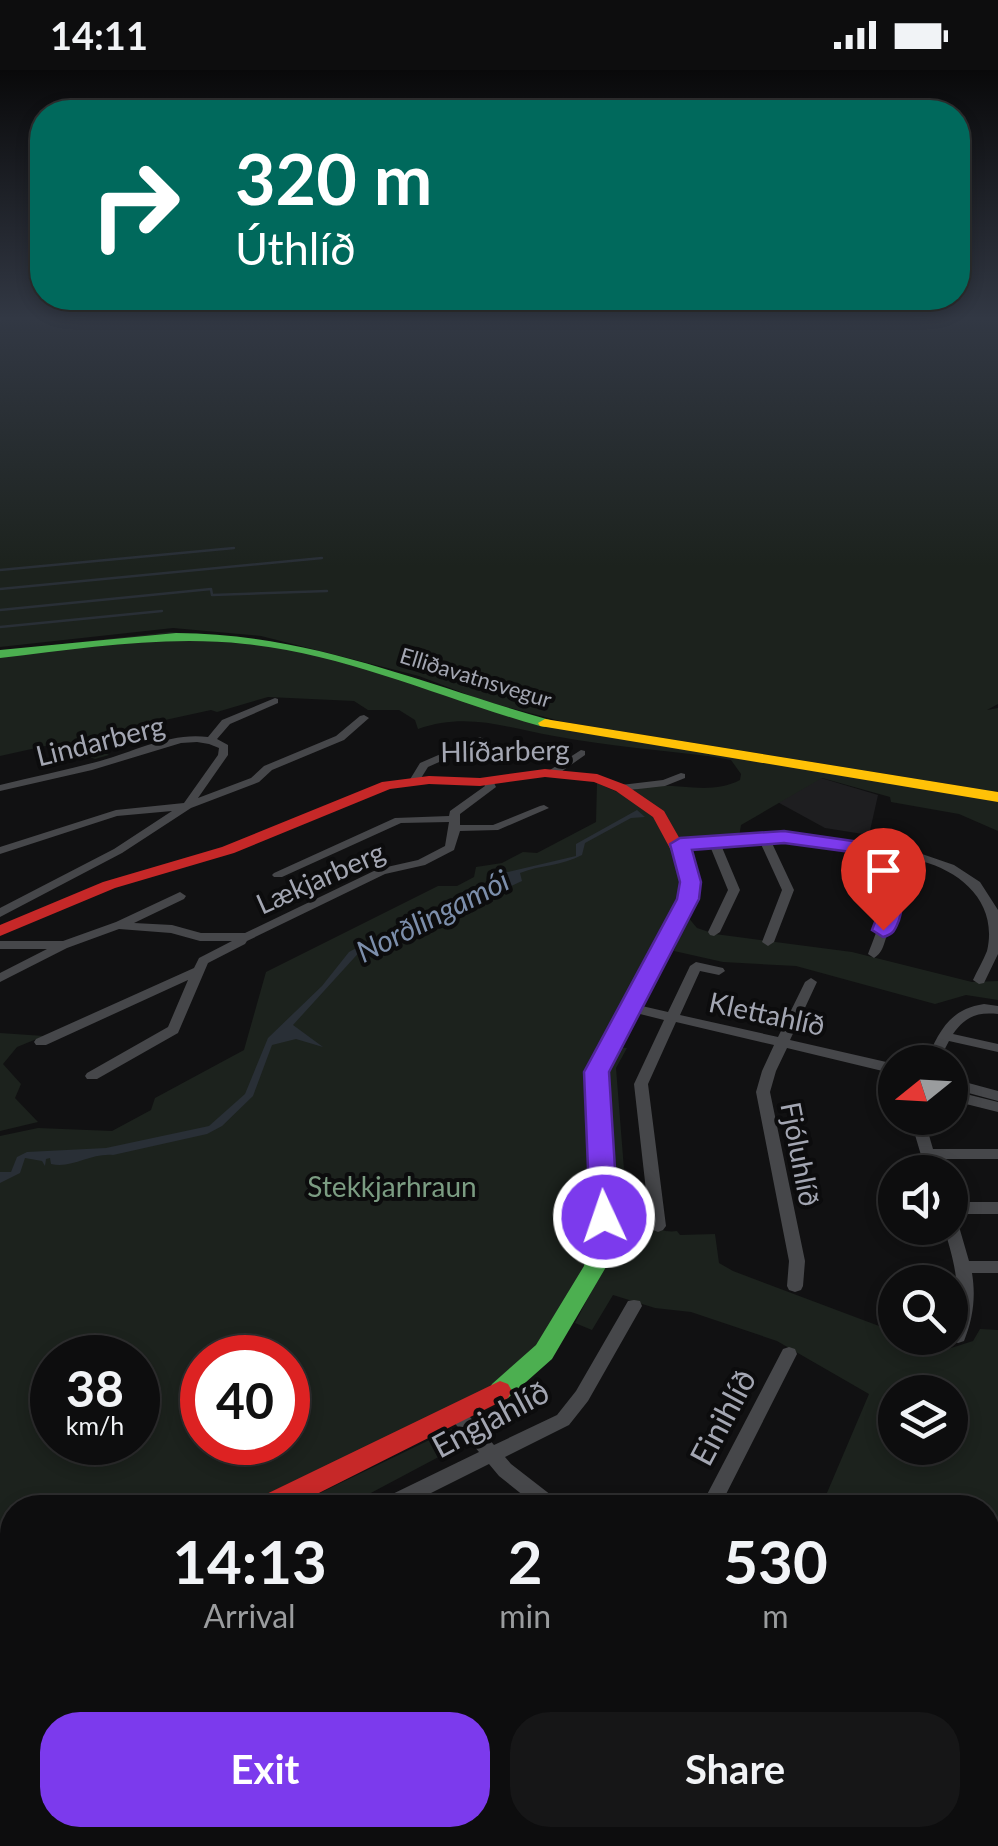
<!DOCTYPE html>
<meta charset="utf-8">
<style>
:root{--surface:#0d0d0e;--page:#161617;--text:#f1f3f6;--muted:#9a9c9e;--line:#2d2d2e;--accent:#7c3aed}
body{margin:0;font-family:Lato,sans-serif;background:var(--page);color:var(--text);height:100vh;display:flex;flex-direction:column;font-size:38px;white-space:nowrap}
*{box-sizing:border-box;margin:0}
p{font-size:32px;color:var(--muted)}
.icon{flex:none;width:55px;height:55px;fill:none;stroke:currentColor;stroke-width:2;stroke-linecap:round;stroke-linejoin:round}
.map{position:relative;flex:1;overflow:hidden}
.sheet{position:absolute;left:0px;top:1425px;width:1000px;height:352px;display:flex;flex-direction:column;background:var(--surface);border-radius:40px 40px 0 0;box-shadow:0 5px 15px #0003,0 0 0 2px var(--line)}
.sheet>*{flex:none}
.top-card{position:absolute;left:30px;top:30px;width:940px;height:210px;border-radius:40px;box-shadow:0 5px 15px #0003,0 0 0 2px var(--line);background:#00695c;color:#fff;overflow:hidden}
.needle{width:65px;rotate:252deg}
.tools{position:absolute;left:878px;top:975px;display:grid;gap:20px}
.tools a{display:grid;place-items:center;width:90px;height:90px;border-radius:50%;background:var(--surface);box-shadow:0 5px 15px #0003,0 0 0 2px var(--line);font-size:50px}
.speed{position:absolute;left:30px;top:1265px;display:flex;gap:20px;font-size:50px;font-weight:700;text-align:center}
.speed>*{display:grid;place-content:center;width:130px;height:130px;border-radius:50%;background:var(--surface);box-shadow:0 5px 15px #0003,0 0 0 2px var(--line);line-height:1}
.speed small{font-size:25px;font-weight:400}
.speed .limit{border:15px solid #d22;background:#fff;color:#111}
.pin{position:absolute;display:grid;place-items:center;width:85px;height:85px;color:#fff;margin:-102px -42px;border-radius:50% 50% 50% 0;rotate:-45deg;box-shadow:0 0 10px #0007}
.pin .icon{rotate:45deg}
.me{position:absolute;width:110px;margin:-55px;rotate:357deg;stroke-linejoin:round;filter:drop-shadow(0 0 8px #0008)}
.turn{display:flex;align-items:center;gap:35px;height:210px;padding:0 40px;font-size:45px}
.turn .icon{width:130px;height:130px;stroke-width:2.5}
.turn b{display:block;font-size:70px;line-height:85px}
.eta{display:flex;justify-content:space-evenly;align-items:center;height:170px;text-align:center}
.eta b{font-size:60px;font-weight:700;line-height:70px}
.button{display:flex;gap:20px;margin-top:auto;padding:20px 40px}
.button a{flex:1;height:115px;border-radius:40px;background:var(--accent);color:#fff;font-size:40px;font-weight:700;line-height:115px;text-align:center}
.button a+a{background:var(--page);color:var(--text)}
.status{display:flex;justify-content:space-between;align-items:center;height:70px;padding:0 50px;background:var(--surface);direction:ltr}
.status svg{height:28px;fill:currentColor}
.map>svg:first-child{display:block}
</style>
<div class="status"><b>14:11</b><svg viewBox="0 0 49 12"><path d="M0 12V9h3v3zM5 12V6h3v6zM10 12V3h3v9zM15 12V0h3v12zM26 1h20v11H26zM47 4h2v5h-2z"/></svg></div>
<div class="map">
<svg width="998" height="1776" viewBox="0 0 998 1776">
<rect width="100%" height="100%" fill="#111112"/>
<!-- built -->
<path fill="#1e1e20" d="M821,708L878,725L869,765L825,758L772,729Z"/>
<!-- green -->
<path fill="#1c221d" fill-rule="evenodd" d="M0,249H998V634L987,640L998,638V722L564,652L484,631L419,606L261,566L173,558L0,577Z
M170,562L273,572L397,605L494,641L998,730V761L959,744L891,732L890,727L822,708L741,755L739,767L683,770L682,829L593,990L588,1009L597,1157L588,1198L533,1282L491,1318L239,1437L12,1438V1541L0,1547V1066L38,1058L112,1061L151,1040L155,1028L244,980L266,902L438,816H457L474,807L476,797L502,793L523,782L537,783L596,752L597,713L624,725C661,703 702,730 740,710L741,704L731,690L715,687C662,680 607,676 554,666C505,657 466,642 418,659L415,650L399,640H368L354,631L268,627L217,642L211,640L101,664L93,675L109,685L95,689L54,674L0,686V581ZM52,1288H138V1372H52ZM202,1288H288V1372H202Z
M687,846L697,858L715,864L852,882L972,912L998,911V930L966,925L935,934L796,896L723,892L674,881Z
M0,963L44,966L17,977L3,994L21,1014L15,1028L38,1052L0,1061Z
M615,977L627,978L616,998L628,1150C646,1151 659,1164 677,1161L680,1165L715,1164L719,1193L733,1201L895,1262V1268L948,1279L973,1271L980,1259L998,1260V1605L988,1596V1438L821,1437L869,1324L777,1271L691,1242L655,1238L613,1225L592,1260L575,1253L592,1220L606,1014ZM895,1322H950V1378H895Z
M452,1359L463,1374L352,1433L353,1437L289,1438Z
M420,1765H509L519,1776H422Z"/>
<!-- water -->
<path fill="#292f36" d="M637,740L645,747L631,748L585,773L582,785C562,796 539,795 520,803L522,811L507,818L459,826L422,853L364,877L293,955L323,977L296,969L272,975L253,1026L222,1056L207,1064L113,1085C90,1083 72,1099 51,1094L50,1088L46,1089L45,1096L42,1091L25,1088L20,1103L0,1113V1102H11L17,1087L27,1082L106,1078L209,1056L245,1024L268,968L322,916L349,882L382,864L418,853L452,828L483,813H496L499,804L576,786V774Z"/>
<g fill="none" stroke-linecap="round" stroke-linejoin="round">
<!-- stream -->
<path stroke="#292f36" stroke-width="2.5" d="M0,500L234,478
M0,519L322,488
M0,540L211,519L212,525L327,521
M0,557L162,541"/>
<!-- street -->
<path fill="#46474a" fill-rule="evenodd" d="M0,249H4L0,251Z
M275,628L278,629V633L230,654L217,669L228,675V685L198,728L251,708L264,696L336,666L360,646L364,645L369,648L344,670L272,700L259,712L191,738L122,783L0,847V838L114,779L172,741L117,746L0,784V777L116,740L184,733L218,685L219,678L209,674L197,672L181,673L92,700L0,721V715C33,707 67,700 100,691C135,681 171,662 208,667L222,650Z
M480,667L485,670L484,672L428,697L418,713L414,714L409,711L420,693Z
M581,680L585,681V685L558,704H550V700Z
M681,703L685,704V708L665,716L621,721L616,718L621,715L663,710Z
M488,708L492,709L496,717L460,744V755H493L540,736L544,735L549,738L498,760L460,761L454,780L425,795L385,804L247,871L245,874L208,893L178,963L97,1009H87L85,1006L87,1003L168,957L188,910L46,975H36L34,972L36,969L194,898L199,888L232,871H200L171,863L119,859L67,878L0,912V903L47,879H0V871H63L116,852L180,822L186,826L184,829L134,853L172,855L201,863H245L378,799L418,790L445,776L449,752L401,753L282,807H274L272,805L274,803L395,748L449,746L450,741L485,716L483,711Z
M784,764L922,784L954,795L980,812L998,840V884L984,913L979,914L973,910C977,901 983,891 987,881C998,834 963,802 921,791C906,787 889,786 874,783C894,819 902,828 886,868C883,877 882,883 874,888L868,884C888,833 889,830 861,782L784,770L771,771L794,820L774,872L768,876L762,872L782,820L760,772L721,775L740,820L720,862L714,866L710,865L708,862L728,820L710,776L680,778L676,777L674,775L676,773Z
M696,892L723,898L725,901L719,905L700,901L680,945L778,967L805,912L811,908L817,912L790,970L895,994V1004L787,978L776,1001L770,1022L805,1191L803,1216L801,1220L795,1222L789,1220L787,1216L789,1191L756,1022L762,1001L774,975L676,952L648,1014L666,1156L663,1160L658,1162L653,1160L650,1156L634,1014L664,950L624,940L622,937L629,933L668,942L690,896Z
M984,934L998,936V944C977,942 966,946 953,964L998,974V982L949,971L938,992H926C938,963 949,939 984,934Z
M950,1008L998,1021V1031L950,1018Z
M950,1020L998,1032V1042L950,1030Z
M910,1048H924L933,1079H998V1089H937L940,1102H926Z
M950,1132H998V1144H950Z
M950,1147L955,1149L958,1153L969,1191H998V1203H972C976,1227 973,1249 964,1271L958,1273L952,1271L950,1267C962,1222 957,1201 944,1158H950Z
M634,1230L640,1231L642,1236L588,1331L569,1355L505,1387L511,1394L560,1432L563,1438H539L499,1406L489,1394L401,1438H373L376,1432L479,1382L452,1350L449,1345L452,1340L458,1338L464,1340L494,1375L557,1345L576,1321L628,1231Z
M789,1277L795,1279L797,1284L719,1438H700L783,1279Z
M12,1625V1650L7,1656L0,1659V1633L5,1628Z
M59,1765H84L78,1776H53Z
M573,1765H606C599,1776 579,1776 564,1776L567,1768Z
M688,1765H712L717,1776H693Z
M850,1765H874L880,1776H856Z"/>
<!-- fast -->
<path fill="#4caf50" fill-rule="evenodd" d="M176,563C313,564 421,614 550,650L552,653L545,657L540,656C443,629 346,584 245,574C163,565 81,579 0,588V580Z
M686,789L694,794L696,829L607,1002L615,1147L606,1197L552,1289L508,1328L500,1331L492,1328L488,1321L492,1314L536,1275L584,1196L593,1147L587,1002L680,829L678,794Z
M12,1551V1581L0,1587V1556Z"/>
<!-- slow -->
<path fill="#ffc107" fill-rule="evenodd" d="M545,649L998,722V732L540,656L538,653Z"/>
<!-- jam -->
<path fill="#c62828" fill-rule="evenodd" d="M545,699L597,704L626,715L664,741L694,794L686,799L680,797L653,747L616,721L594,712L545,707L480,716L429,714L390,719L234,783L115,818L0,866V855L103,812L222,777L382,712L429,706L480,708Z
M500,1311L508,1314L512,1321L508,1328L289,1438H250L254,1430Z"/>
</g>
<!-- sky -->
<linearGradient id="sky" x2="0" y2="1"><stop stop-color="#09090a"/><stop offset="0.5" stop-color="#323844"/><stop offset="1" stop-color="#323844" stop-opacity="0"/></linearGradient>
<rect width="998" height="497" fill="url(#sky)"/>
<!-- route -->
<path fill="#7c3aed" stroke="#51269a" stroke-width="2.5" d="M784,761L873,774C887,797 909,822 899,850C895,860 894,864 883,867L872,860C888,821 877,818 858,783L784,773L692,780L701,812L699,829L609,1002L618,1147L614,1154L604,1157L594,1154L590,1147L584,1002L677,829L680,812L670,774L680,768Z"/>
<g text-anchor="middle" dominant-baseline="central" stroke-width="8" stroke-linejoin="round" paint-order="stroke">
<!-- far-street labels -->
<g font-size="22" fill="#a3a6b2" stroke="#0c0c0d">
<text transform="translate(476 607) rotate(17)">Elliðavatnsvegur</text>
</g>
<!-- street labels -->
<g font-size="28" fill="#a3a6b2" stroke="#0c0c0d">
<text transform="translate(100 670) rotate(-14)">Lindarberg</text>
<text transform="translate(505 680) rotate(-1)">Hlíðarberg</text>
<text transform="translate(320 807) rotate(-24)">Lækjarberg</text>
<text transform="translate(767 943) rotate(12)">Klettahlíð</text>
<text transform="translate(801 1084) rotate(79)">Fjóluhlíð</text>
</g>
<!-- park labels -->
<g font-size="28" fill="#7b9c82" stroke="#0c0c0d">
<text x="392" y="1116">Stekkjarhraun</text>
</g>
<!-- water labels -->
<g font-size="30" font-style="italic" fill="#7c8eab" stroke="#0c0c0d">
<text transform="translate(432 845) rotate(-27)">Norðlingamói</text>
</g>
<!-- near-street labels -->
<g font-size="32" fill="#a3a6b2" stroke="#0c0c0d">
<text transform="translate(722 1347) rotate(-62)">Einihlíð</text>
<text transform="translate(490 1348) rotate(-28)">Engjahlíð</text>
</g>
</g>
</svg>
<div class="tools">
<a><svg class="needle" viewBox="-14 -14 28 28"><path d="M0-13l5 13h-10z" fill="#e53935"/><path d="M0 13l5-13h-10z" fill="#9a9c9e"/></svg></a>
<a><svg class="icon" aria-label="sound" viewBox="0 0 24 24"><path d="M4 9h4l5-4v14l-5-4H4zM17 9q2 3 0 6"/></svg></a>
<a><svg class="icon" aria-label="search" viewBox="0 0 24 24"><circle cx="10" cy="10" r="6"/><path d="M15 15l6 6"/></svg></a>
<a><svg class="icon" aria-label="layers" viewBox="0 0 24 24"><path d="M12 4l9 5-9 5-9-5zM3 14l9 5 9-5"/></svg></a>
</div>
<div class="speed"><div>38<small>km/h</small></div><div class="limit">40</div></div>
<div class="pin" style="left:883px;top:860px;background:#d93025"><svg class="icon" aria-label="arrive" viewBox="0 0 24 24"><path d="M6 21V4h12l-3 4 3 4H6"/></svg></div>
<svg class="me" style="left:604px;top:1147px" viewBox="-20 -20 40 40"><circle r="17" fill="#7c3aed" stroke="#fff" stroke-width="3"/><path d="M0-11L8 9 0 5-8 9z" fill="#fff"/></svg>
<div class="top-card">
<div class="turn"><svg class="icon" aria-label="right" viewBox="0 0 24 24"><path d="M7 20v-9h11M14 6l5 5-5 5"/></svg><div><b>320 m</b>Úthlíð</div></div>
</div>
<section class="sheet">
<div class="eta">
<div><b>14:13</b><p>Arrival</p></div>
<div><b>2</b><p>min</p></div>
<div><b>530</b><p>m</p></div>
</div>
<div class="button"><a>Exit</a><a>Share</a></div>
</section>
</div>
